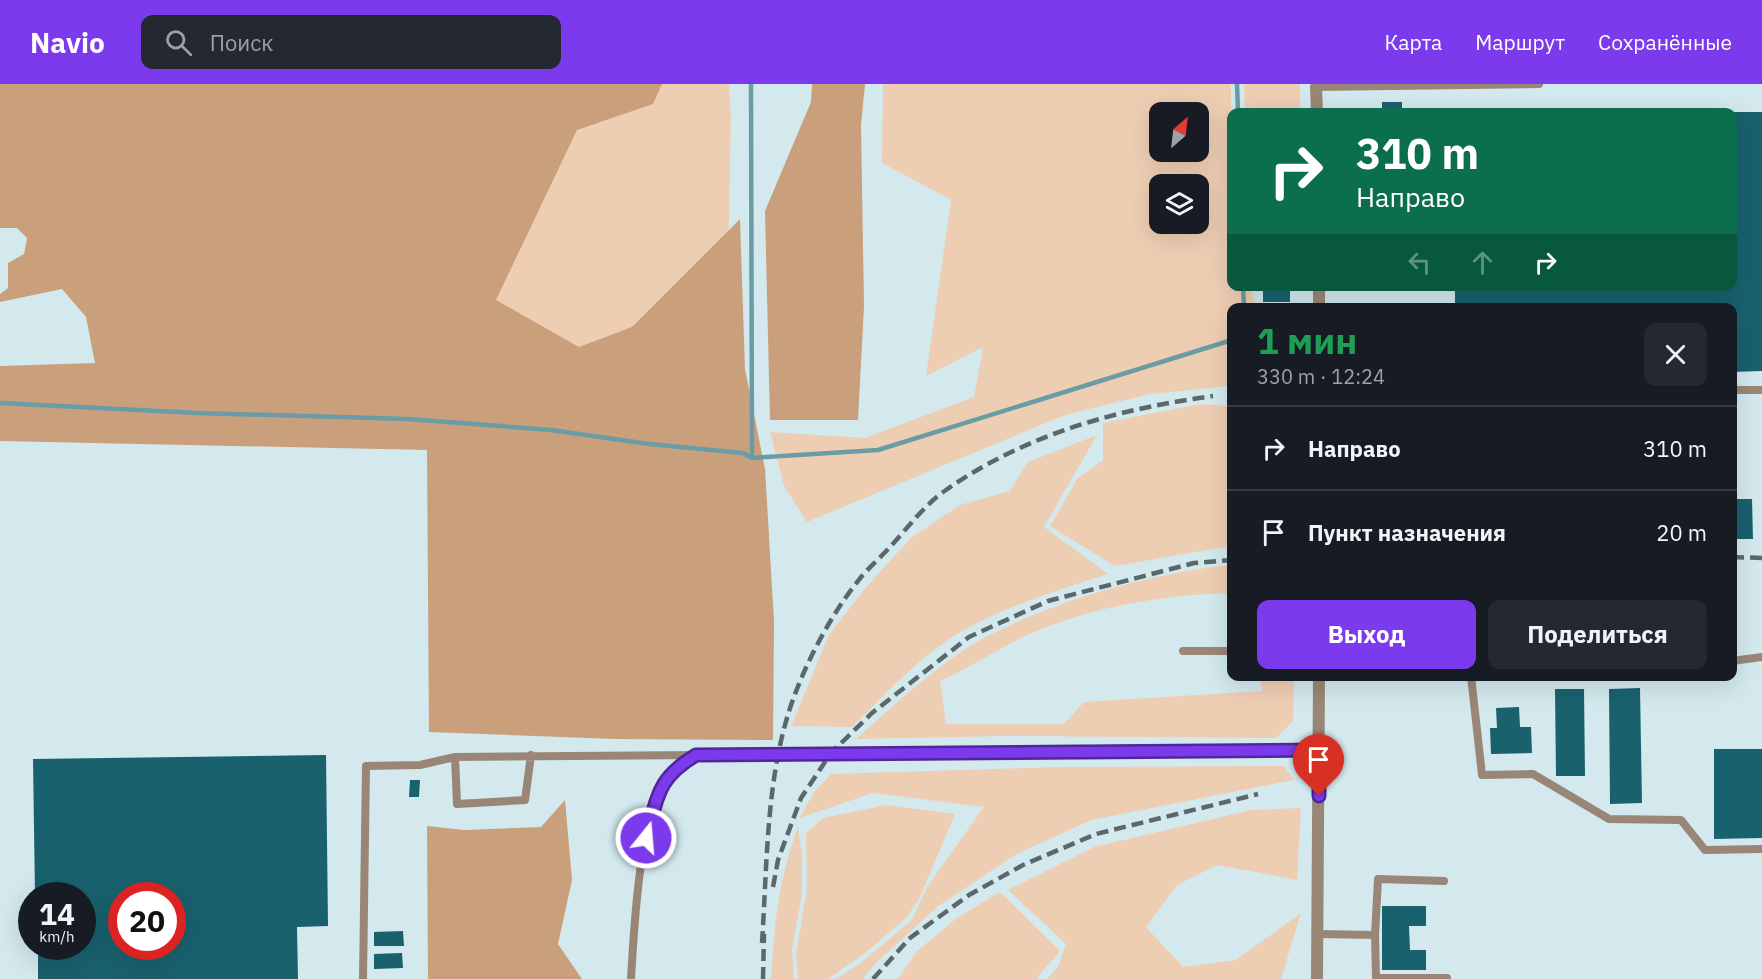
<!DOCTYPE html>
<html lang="ru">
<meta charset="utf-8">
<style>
:root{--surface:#171b24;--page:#242831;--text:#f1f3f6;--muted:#9ea1a6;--line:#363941;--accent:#7c3aed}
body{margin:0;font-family:"IBM Plex Sans",sans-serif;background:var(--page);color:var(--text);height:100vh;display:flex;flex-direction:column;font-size:22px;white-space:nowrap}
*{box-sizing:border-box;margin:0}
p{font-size:20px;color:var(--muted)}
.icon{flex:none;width:33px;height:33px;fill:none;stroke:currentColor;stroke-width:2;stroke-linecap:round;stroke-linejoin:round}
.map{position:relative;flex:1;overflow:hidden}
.side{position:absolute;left:1227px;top:219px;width:510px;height:378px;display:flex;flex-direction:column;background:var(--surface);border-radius:12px;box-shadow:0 6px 24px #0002}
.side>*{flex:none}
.hud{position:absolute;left:1227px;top:24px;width:510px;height:183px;border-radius:12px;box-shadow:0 6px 24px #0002;background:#0b6e4f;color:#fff;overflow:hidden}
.needle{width:39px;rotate:28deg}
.tools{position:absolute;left:1149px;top:18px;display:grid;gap:12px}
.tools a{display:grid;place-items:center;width:60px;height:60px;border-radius:12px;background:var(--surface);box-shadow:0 6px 24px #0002;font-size:30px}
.speed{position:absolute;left:18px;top:798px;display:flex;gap:12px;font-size:30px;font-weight:700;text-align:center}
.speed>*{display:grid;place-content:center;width:78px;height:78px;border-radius:50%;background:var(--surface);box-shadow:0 6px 24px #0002;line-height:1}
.speed small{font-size:15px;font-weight:400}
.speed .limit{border:9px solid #d22;background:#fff;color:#111}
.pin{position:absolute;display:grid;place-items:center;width:51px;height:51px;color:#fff;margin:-62px -26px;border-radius:50% 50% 50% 0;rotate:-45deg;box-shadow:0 0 6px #0007}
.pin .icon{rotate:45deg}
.me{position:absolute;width:66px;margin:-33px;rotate:17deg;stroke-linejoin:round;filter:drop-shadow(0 0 4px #0008)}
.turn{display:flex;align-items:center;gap:21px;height:126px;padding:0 30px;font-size:27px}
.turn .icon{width:78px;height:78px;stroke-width:2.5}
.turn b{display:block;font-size:42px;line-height:51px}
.lanes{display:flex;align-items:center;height:57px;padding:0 30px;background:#0003;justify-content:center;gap:30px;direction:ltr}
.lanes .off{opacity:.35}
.round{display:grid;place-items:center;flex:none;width:63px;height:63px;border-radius:12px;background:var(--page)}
.headline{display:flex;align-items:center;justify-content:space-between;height:102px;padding:0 30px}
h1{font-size:36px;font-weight:700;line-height:45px;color:#1e9e55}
.cta{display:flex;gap:12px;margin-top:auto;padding:12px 30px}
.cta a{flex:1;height:69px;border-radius:12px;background:var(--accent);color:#fff;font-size:24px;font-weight:700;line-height:69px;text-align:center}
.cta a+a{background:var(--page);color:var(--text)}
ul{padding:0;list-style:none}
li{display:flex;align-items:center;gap:18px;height:84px;padding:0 30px;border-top:2px solid var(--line)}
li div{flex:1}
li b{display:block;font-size:22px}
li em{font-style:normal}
header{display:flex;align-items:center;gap:36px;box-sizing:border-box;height:84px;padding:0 30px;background:var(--accent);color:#fff}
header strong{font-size:28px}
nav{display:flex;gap:33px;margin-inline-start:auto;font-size:21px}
.search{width:420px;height:54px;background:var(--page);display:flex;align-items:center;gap:15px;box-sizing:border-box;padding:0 21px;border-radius:12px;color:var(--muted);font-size:22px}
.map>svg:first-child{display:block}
</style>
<header>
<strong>Navio</strong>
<div class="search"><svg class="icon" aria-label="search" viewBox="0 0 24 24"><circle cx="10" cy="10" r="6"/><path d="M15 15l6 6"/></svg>Поиск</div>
<nav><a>Карта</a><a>Маршрут</a><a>Сохранённые</a></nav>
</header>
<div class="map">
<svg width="1762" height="895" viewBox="0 0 1762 895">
<rect width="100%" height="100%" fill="#d3e9ee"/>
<!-- green -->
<path fill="#eeceb3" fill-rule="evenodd" d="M90,0H729L731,30L728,184L584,301Z
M883,0H1231L1232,202L1251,203L1255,223L1232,224L1231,302L1150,310L1065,331L807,438L784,402L770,348L865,354L974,313L983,263L926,292L951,116L882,79ZM1160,28H1198V68H1160ZM1160,100H1198V140H1160Z
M1244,0H1300V28H1245Z
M1200,320L1231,322V462L1115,482L1050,442L1078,394L1103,376V339Z
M1097,351L1044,443L1108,490C1055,507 999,524 951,554C914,578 883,613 852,643L791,642L829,551L867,502L911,454L960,421L1010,407L1028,378Z
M1231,481V509C1164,511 1096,522 1034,548C1001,562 972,583 940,597L946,640H1064L1084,618L1262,607L1259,593H1294L1293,637L1276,654L1007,652L856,655C888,626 920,597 955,572C1021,525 1151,488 1231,481Z
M1284,682L1294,696L1091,736L1015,771L937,823L875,880L863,895H836L862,878L912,836L927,803L984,723L873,709L799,734L815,707L831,690L1059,683Z
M887,721L955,730L920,813L907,833L864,870L828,895H798L796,872L807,803L806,750L823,734Z
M1301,724L1297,796L1217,781L1177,801L1146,843L1183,883L1236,876L1301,829L1281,895H1047L1058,883L1066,860L1008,806L1094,763L1251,726Z
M798,743L802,771V810L792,866L794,895H771C774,842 779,793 798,743Z
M1000,808L1060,867L1036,895H898L917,867L957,834Z"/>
<!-- forest -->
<path fill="#ca9f7c" d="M0,0H662L653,20L577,46L496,216L579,263L632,243L740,135L745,285L765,385L774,537L773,656L614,655L429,648L427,366L0,357V282L95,279L86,233L62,205L0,218V210L8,204V179L24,170L27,154L17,144H0Z
M812,0H865L861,41L864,222L858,336H770L765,127L811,18Z
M565,716L572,796L558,860L582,895H428L427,742L464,746L541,743Z"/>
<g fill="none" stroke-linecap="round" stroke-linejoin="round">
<!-- stream -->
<path stroke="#6a9ca5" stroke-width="4.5" d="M751,0L752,374
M1237,0L1238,28
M1243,202L1244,224
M0,319L198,329L408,335L551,346L649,360L743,369L752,374L878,366L1232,256"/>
</g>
<!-- building -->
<path fill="#19616d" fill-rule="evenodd" d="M1382,18H1402V28H1382Z
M1732,28H1762V287L1732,288V224H1455V202H1732Z
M1263,202H1290V218H1263Z
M1732,415H1752L1753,455H1732Z
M1640,604L1642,719L1610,720L1609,605Z
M1555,605H1584L1585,692H1556Z
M1519,623L1520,643H1531L1532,669L1491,670L1490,644H1497L1496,624Z
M1714,665H1762V754L1714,755Z
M326,671L328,842L297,843L298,895H38V862H82V812H35L33,675ZM122,812H172V862H122Z
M410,696H420L419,713H409Z
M1382,822H1426V842H1409L1410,866H1426V886H1382Z
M403,847L404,862H374V848Z
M402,869L403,884L374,885V870Z"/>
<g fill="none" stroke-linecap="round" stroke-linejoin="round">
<!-- lane -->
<path stroke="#998677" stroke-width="8" d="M1316,0V3L1539,0
M1732,306H1762
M1183,567H1232
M1732,577L1762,573
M1471,592L1482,691L1533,690L1609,735L1681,736L1705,766L1762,765
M1319,593L1344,592
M455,673L457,720L525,716L531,671
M1317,850L1375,851L1378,795L1444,797
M1375,851L1376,894H1447
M363,895L366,682L420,681L455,673L1319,666
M631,895C634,847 639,715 675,684C681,679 689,676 695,672"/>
<!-- street -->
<path stroke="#998677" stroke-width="12" d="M1316,3L1317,28
M1319,224V202
M1317,895L1319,592"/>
<!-- rail -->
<path stroke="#5b686b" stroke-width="4.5" stroke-dasharray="12 6" stroke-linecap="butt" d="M1732,473L1762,474
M773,803L778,776L801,714L831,669L872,629L969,553L1048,517L1194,479L1232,476
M762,859C767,784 766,705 787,634C800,589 829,533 858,497C867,485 879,475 889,464C907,445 925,420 946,406C1026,350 1118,325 1213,312
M763,895L764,850
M873,895L910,854L969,811L1023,781L1096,750L1258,710"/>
</g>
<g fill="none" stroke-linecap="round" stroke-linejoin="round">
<defs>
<path id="route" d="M646,754C658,713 656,695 696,671L1319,666V712"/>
</defs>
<!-- route casing -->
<use href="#route" stroke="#51269a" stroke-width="15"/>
<!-- route -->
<use href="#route" stroke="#7c3aed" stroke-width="10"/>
</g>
</svg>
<div class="tools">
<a><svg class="needle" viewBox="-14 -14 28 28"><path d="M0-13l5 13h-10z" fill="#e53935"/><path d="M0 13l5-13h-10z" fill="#9ea1a6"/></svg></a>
<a><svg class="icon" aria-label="layers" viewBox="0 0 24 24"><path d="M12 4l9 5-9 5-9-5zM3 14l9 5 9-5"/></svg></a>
</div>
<div class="speed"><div>14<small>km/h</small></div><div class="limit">20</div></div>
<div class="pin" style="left:1319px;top:712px;background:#d93025"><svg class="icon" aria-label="arrive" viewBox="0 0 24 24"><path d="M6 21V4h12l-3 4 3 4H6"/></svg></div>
<svg class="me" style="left:646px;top:754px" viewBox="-20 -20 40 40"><circle r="17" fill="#7c3aed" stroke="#fff" stroke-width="3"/><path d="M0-11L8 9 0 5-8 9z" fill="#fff"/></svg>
<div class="hud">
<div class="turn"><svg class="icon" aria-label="right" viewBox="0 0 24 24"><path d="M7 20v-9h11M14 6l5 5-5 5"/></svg><div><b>310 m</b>Направо</div></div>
<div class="lanes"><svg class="icon off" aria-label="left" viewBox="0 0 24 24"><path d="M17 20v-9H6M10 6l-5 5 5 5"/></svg><svg class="icon off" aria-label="ahead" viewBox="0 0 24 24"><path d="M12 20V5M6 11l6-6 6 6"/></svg><svg class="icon" aria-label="right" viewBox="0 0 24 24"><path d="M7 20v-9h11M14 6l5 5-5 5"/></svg></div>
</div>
<section class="side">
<div class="headline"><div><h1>1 мин</h1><p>330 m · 12:24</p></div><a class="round"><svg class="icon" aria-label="close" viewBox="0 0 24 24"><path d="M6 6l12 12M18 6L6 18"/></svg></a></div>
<ul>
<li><svg class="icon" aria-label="right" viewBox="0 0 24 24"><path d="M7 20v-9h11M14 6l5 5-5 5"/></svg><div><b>Направо</b></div><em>310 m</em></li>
<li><svg class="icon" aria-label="arrive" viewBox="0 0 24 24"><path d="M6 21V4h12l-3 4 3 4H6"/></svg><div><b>Пункт назначения</b></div><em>20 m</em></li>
</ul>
<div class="cta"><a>Выход</a><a>Поделиться</a></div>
</section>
</div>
